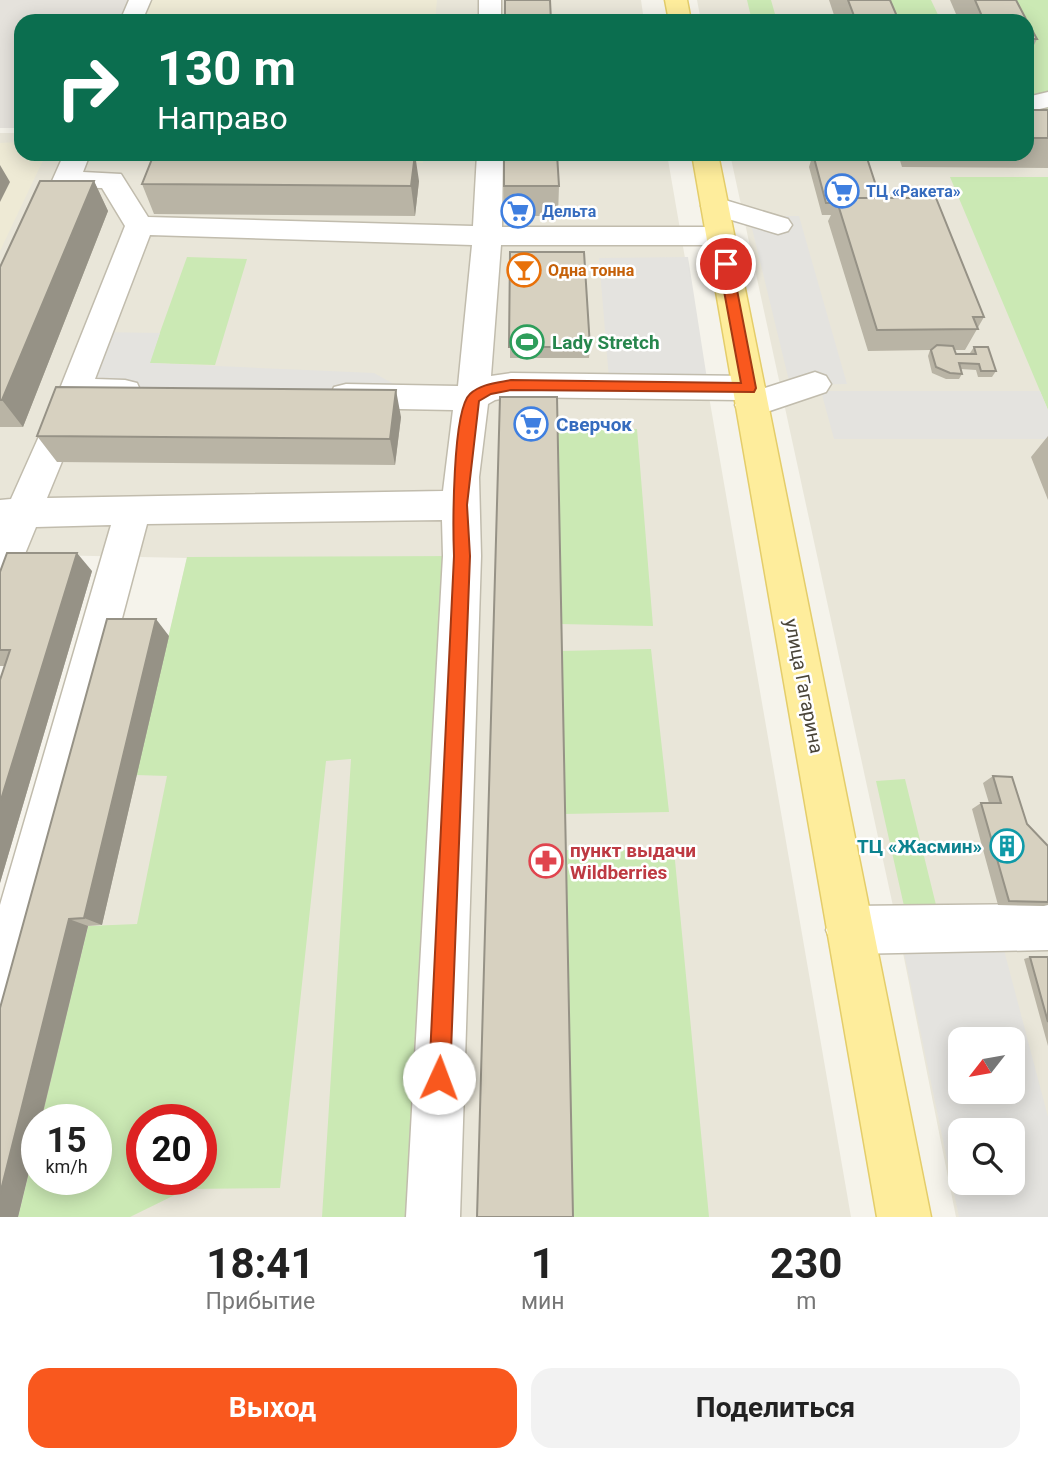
<!DOCTYPE html>
<html lang="ru">
<meta charset="utf-8">
<style>
:root{--surface:#fff;--page:#f2f2f2;--text:#222;--muted:#767676;--accent:#f9581e}
body{margin:0;font-family:Roboto,sans-serif;background:var(--page);color:var(--text);height:100vh;display:flex;flex-direction:column;font-size:26px;white-space:nowrap}
*{box-sizing:border-box;margin:0}
p{font-size:23px;color:var(--muted)}
.icon{flex:none;width:38px;height:38px;fill:none;stroke:currentColor;stroke-width:2;stroke-linecap:round;stroke-linejoin:round}
.map{position:relative;height:1217px;overflow:hidden}
.details{display:flex;flex-direction:column;background:var(--surface);flex:1}
.details>*{flex:none}
.top-card{position:absolute;left:14px;top:14px;width:1020px;height:147px;border-radius:21px;box-shadow:0 4px 18px #0003;background:#0b6e4f;color:#fff;overflow:hidden}
.needle{width:46px;rotate:239deg}
.tools{position:absolute;left:948px;top:1027px;display:grid;gap:14px}
.tools a{display:grid;place-items:center;width:77px;height:77px;border-radius:14px;background:var(--surface);box-shadow:0 4px 18px #0003;font-size:35px}
.speed{position:absolute;left:21px;top:1104px;display:flex;gap:14px;font-size:35px;font-weight:700;text-align:center}
.speed>*{display:grid;place-content:center;width:91px;height:91px;border-radius:50%;background:var(--surface);box-shadow:0 4px 18px #0003;line-height:1}
.speed small{font-size:18px;font-weight:400}
.speed .limit{border:10px solid #d22;background:#fff;color:#111}
.pin{position:absolute;display:grid;place-items:center;width:60px;height:60px;color:#fff;margin:-30px;border:4px solid #fff;border-radius:50%;box-shadow:0 2px 7px #0007}
.me{position:absolute;width:77px;margin:-38px;rotate:2deg;stroke-linejoin:round;filter:drop-shadow(0 0 5px #0008)}
.turn{display:flex;align-items:center;gap:24px;height:147px;padding:0 28px;font-size:32px}
.turn .icon{width:91px;height:91px;stroke-width:2.5}
.turn b{display:block;font-size:49px;line-height:60px}
.eta{display:flex;justify-content:space-evenly;align-items:center;height:119px;text-align:center}
.eta b{font-size:42px;font-weight:700;line-height:49px}
.primary-button{display:flex;gap:14px;margin-top:auto;padding:14px 28px}
.primary-button a{flex:1;height:80px;border-radius:21px;background:var(--accent);color:#fff;font-size:28px;font-weight:700;line-height:80px;text-align:center}
.primary-button a+a{background:var(--page);color:var(--text)}
.map>svg:first-child{display:block}
</style>
<div class="map">
<svg width="1048" height="1217" viewBox="0 0 1048 1217">
<rect width="100%" height="100%" fill="#f5f3eb"/>
<!-- residential -->
<path fill="#e9e6d9" fill-rule="evenodd" d="M140,0H641L644,21H131Z
M697,0H1048V1217H956L901,943L730,154H1027V21H701ZM961,1040H1013V1092H961ZM961,1130H1013V1183H961Z
M0,133H21V154H667L851,1217H35L96,1180V1120H57L187,558L0,554ZM142,1120H201V1180H142Z"/>
<!-- industrial -->
<path fill="#e5e2dc" d="M0,0H129L120,21H21V128H0Z"/>
<!-- education -->
<path fill="#eeead5" d="M150,0H437L435,21H141Z
M21,142V154H46L0,251V143Z
M84,154H423V163L82,160Z"/>
<!-- green -->
<path fill="#cbe9b4" fill-rule="evenodd" d="M747,0H771L777,21H752Z
M868,0H931L941,21H877Z
M989,0H1048V110L1027,109V21H999Z
M950,177H1048V410Z
M187,257L247,259L215,365L149,363Z
M556,424L637,429L653,626L560,624Z
M462,556L433,1217H322L351,759L326,761L280,1188L187,1189L130,1217H18L37,1139V1180H96V1120H41L88,926L137,924L167,776L136,775L187,557ZM142,1120H201V1180H142Z
M651,649L669,812L563,814L560,651Z
M905,779L937,909L904,906L876,781Z
M564,850H674L709,1217H570Z"/>
<!-- parking -->
<path fill="#e4e3df" fill-rule="evenodd" d="M749,216H799L847,384L790,385Z
M688,257L707,379H609L599,258Z
M96,332L160,333L150,363L374,373L419,398L75,391Z
M821,391H1040L1048,410V439H834Z
M902,943L1004,950L1048,1117V1217H959ZM961,1040H1013V1092H961ZM961,1130H1013V1183H961Z"/>
<g fill="none" stroke-linecap="round" stroke-linejoin="round">
<defs>
<path id="minor" d="M129,0H151L142,21H120Z
M479,0H501V21H479Z
M1048,92V107L1027,112V97Z
M64,154H90L83,172L121,174L148,217L473,226L477,154H503L502,227H720L730,229L734,236L730,243L720,245H501L491,376L511,373L749,376L761,380L765,388L815,372L826,376L831,384L826,392L752,417L740,414L735,405L738,400L511,397L495,400L488,404L479,477L481,556L460,1217H406L443,556L442,520L147,524L24,988L17,1005L0,1012V905L111,525L36,527L13,583L0,588V500L11,499L53,405L61,395L59,391L125,226L102,188L56,187L52,181ZM150,235L472,245L458,386L346,384L334,387L330,396L334,405L346,408L453,410L443,491L47,498L86,403L125,404L137,401L141,392L137,383L125,380L95,379Z
M715,197L788,219L792,225L788,231L778,234L705,212L701,206L705,200Z
M1048,904V950L850,954L833,947L826,930L833,913L850,906Z"/>
<path id="major" d="M665,0H687L691,21H669Z
M692,154H718L931,1217H877Z"/>
</defs>
<!-- minor casing -->
<use href="#minor" stroke="#c1bcad" stroke-width="3"/>
<!-- major casing -->
<use href="#major" stroke="#e4cd6a" stroke-width="3"/>
<!-- minor -->
<use href="#minor" fill="#fff" fill-rule="evenodd"/>
<!-- major -->
<use href="#major" fill="#feed9c" fill-rule="evenodd"/>
</g>
<!-- wall -->
<path fill="#b9b4a5" d="M829,0H890L899,21H836Z
M950,0H1016L1027,21H959Z
M1027,21L1037,39L1027,59Z
M1027,110H1048V168L902,167L898,154H1027Z
M813,154L880,198L984,317L965,350H955L956,354H971L970,353L974,347L996,371L992,377H978L976,370L961,369L962,374L959,379H946L932,373L928,356L930,350L868,351L828,221L831,215H822L809,167Z
M94,181L108,211L23,427H0V267Z
M419,181L415,216L154,214L142,184Z
M504,186H559L558,216H504Z
M510,252L590,347L589,358H510Z
M401,417L395,465L57,462L37,436Z
M1048,436V500L1031,457Z
M92,571L0,883V680L5,666H0V572Z
M169,636L102,925L88,926L18,1217H0V1008Z
M993,776L1027,824L1048,846V905L1044,906L998,905L972,809L981,803H989L983,783Z
M1030,957H1048V1046L1024,959Z"/>
<!-- shaded-wall -->
<path fill="#969286" d="M415,154L419,181L415,216L411,186Z
M0,165L10,182L0,202Z
M94,181L108,211L23,427L2,400Z
M396,390L401,417L395,465L390,439Z
M77,553L92,571L0,883V803Z
M156,619L169,636L102,925L84,918Z
M69,919L88,926L41,1120H37V1139L18,1217H0V1194Z"/>
<!-- building -->
<path fill="#d7d1c0" stroke="#969286" stroke-width="2" d="M505,0H550L551,21H505Z
M848,0H890L899,21H856Z
M975,0H1016L1027,21H984Z
M249,17H389L388,21H248Z
M1027,21L1037,39H1027Z
M1027,110H1048V138H1027Z
M154,154H415L411,186L142,184Z
M504,154H557L559,186H504Z
M813,154L866,155L880,198H836L835,203H826Z
M40,181H94L2,400H0V267Z
M836,198H936L984,317H973L978,329L877,330Z
M510,252H584L590,347H509Z
M937,345L953,346L956,354H976L974,347H988L996,371H981L979,364L959,363L962,374L950,373L936,367L931,350Z
M56,387L396,390L390,439L37,436Z
M500,397H557L573,1217H477Z
M7,553H77L0,803V680L10,650H0V572Z
M107,619H156L84,918L69,919L0,1194V1008Z
M993,776L1012,777L1027,824L1048,846V902L1009,901L981,803H1001Z
M1030,957H1048V1022Z"/>
<!-- route -->
<path fill="#f9581e" stroke="#a23914" stroke-width="2" d="M726,260L732,264L756,388L754,392L511,390L491,394L479,401L467,505L470,556L450,1078L447,1085L439,1088L432,1085L429,1078L454,556C453,530 452,410 470,394C481,384 496,383 511,380L741,383L719,264Z"/>
<!-- icons -->
<defs>
<symbol id="supermarket-ring" viewBox="-11 -11 22 22"><circle r="9.5" fill="#fff" stroke="#3f7fe0" stroke-width="1.5"/><path d="M-6-5.5h2.5l.6 2H6L4.5 2H-2.5L-4.4-4H-6ZM-1.5 3.2a1.3 1.3 0 1 0 .1 0ZM3 3.2a1.3 1.3 0 1 0 .1 0Z" fill="#3f7fe0"/></symbol>
<symbol id="bar-ring" viewBox="-11 -11 22 22"><circle r="9.5" fill="#fff" stroke="#e8710a" stroke-width="1.5"/><path d="M-6-5H6L.8 .8V4.5H3.5V6h-7V4.5H-.8V.8Z" fill="#e8710a"/></symbol>
<symbol id="stadium-ring" viewBox="-11 -11 22 22"><circle r="9.5" fill="#fff" stroke="#2e9e5b" stroke-width="1.5"/><path d="M0-5a6.5 5 0 1 0 0 10a6.5 5 0 1 0 0-10ZM-3.5-1.8h7v3.6h-7Z" fill="#2e9e5b"/></symbol>
<symbol id="building-ring" viewBox="-11 -11 22 22"><circle r="9.5" fill="#fff" stroke="#0f9aa8" stroke-width="1.5"/><path d="M-4-6H4V6H1V3H-1V6H-4ZM-2.5-4.3h1.7v1.8h-1.7ZM.8-4.3h1.7v1.8H.8ZM-2.5-1h1.7V.8h-1.7ZM.8-1h1.7V.8H.8Z" fill="#0f9aa8"/></symbol>
<symbol id="pharmacy-ring" viewBox="-11 -11 22 22"><circle r="9.5" fill="#fff" stroke="#e0444e" stroke-width="1.5"/><path d="M-2-6h4v4h4v4h-4v4h-4v-4h-4v-4h4Z" fill="#e0444e"/></symbol>
</defs>
<g fill-rule="evenodd">
<use href="#supermarket-ring" x="823" y="172" width="38" height="38"/>
<use href="#supermarket-ring" x="499" y="192" width="38" height="38"/>
<use href="#bar-ring" x="505" y="251" width="38" height="38"/>
<use href="#stadium-ring" x="508" y="323" width="38" height="38"/>
<use href="#supermarket-ring" x="512" y="405" width="38" height="38"/>
<use href="#building-ring" x="988" y="827" width="38" height="38"/>
<use href="#pharmacy-ring" x="527" y="842" width="38" height="38"/>
</g>
<g text-anchor="middle" dominant-baseline="central" stroke-width="5" stroke-linejoin="round" paint-order="stroke">
<!-- far-shop labels -->
<g font-size="16" font-weight="bold" fill="#366cbe" stroke="#fff" text-anchor="start">
<text x="866" y="191">ТЦ «Ракета»</text>
<text x="542" y="211">Дельта</text>
</g>
<!-- far-food labels -->
<g font-size="16" font-weight="bold" fill="#c56008" stroke="#fff" text-anchor="start">
<text x="548" y="270">Одна тонна</text>
</g>
<!-- leisure labels -->
<g font-size="19" font-weight="bold" fill="#27864d" stroke="#fff" text-anchor="start">
<text x="552" y="342">Lady Stretch</text>
</g>
<!-- shop labels -->
<g font-size="19" font-weight="bold" fill="#366cbe" stroke="#fff" text-anchor="start">
<text x="556" y="424">Сверчок</text>
</g>
<!-- street labels -->
<g font-size="19" fill="#4a4539" stroke="#fff">
<text transform="translate(804 686) rotate(79)">улица Гагарина</text>
</g>
<!-- culture labels -->
<g font-size="19" font-weight="bold" fill="#0d838f" stroke="#fff" text-anchor="end">
<text x="982" y="846">ТЦ «Жасмин»</text>
</g>
<!-- health labels -->
<g font-size="19" font-weight="bold" fill="#be3a42" stroke="#fff" text-anchor="start">
<text x="570" y="850">пункт выдачи<tspan x="570" dy="22">Wildberries</tspan></text>
</g>
</g>
</svg>
<div class="tools">
<a><svg class="needle" viewBox="-14 -14 28 28"><path d="M0-13l5 13h-10z" fill="#e53935"/><path d="M0 13l5-13h-10z" fill="#767676"/></svg></a>
<a><svg class="icon" aria-label="search" viewBox="0 0 24 24"><circle cx="10" cy="10" r="6"/><path d="M15 15l6 6"/></svg></a>
</div>
<div class="speed"><div>15<small>km/h</small></div><div class="limit">20</div></div>
<div class="pin" style="left:726px;top:264px;background:#d93025"><svg class="icon" aria-label="arrive" viewBox="0 0 24 24"><path d="M6 21V4h12l-3 4 3 4H6"/></svg></div>
<svg class="me" style="left:439px;top:1078px" viewBox="-20 -20 40 40"><circle r="19" fill="#fff"/><path d="M0-13L10 11 0 6-10 11z" fill="#f9581e"/></svg>
<div class="top-card">
<div class="turn"><svg class="icon" aria-label="right" viewBox="0 0 24 24"><path d="M7 20v-9h11M14 6l5 5-5 5"/></svg><div><b>130 m</b>Направо</div></div>
</div>
</div>
<section class="details">
<div class="eta">
<div><b>18:41</b><p>Прибытие</p></div>
<div><b>1</b><p>мин</p></div>
<div><b>230</b><p>m</p></div>
</div>
<div class="primary-button"><a>Выход</a><a>Поделиться</a></div>
</section>
